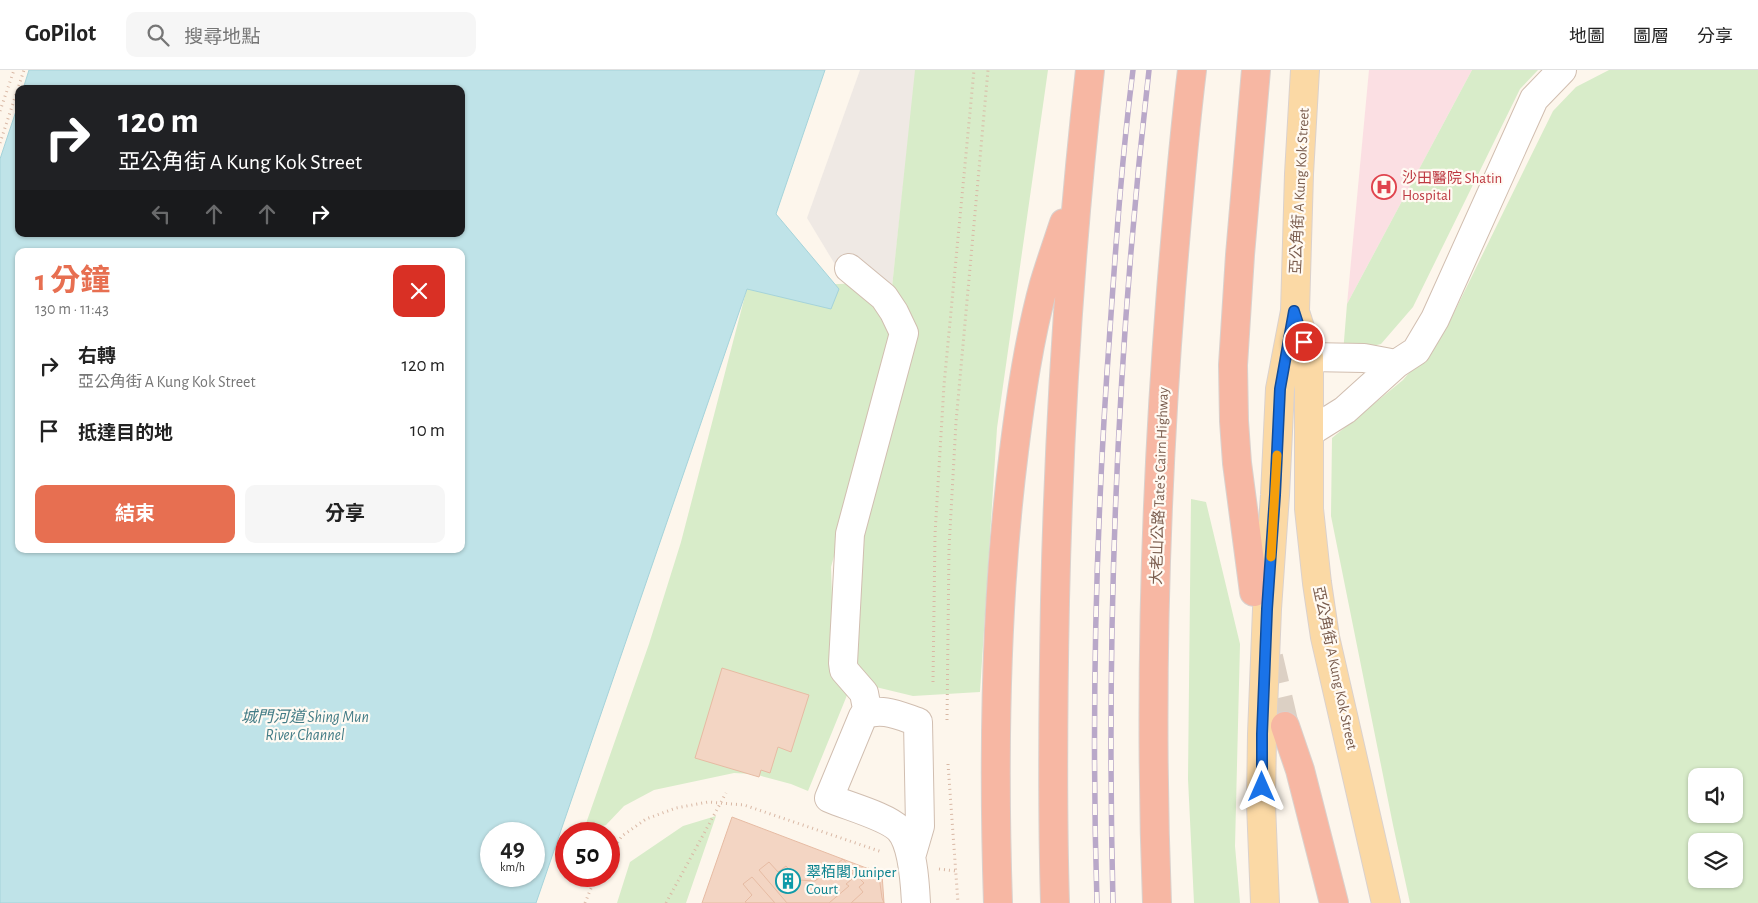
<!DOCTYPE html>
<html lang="zh-TW">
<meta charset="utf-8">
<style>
:root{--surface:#fff;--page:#f6f6f6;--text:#222;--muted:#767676;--line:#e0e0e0;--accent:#e76f51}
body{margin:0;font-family:"Alegreya Sans","Noto Sans TC",sans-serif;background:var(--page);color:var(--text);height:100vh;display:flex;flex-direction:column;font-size:19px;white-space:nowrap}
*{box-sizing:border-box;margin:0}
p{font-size:16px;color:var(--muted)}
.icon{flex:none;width:28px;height:28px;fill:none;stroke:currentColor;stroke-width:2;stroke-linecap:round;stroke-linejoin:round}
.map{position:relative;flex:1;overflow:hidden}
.drawer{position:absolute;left:15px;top:178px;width:450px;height:305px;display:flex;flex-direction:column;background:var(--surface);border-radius:10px;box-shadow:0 1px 4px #0004}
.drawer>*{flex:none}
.hud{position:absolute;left:15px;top:15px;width:450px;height:152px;border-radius:10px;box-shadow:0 1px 4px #0004;background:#202124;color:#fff;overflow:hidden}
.fabs{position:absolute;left:1688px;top:698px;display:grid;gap:10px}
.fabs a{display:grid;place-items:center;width:55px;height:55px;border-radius:10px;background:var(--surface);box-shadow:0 1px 4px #0004;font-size:25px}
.speed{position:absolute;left:480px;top:752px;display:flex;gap:10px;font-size:25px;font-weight:700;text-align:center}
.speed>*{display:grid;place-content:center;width:65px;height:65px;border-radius:50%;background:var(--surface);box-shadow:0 1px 4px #0004;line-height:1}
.speed small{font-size:12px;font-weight:400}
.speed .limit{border:8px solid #d22;background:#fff;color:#111}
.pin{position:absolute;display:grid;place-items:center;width:42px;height:42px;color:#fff;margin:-21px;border:2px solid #fff;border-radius:50%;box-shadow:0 1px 5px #0007}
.me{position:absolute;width:55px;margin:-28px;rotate:0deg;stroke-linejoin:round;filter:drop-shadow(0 0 4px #0008)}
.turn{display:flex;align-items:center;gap:18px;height:105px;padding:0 20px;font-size:22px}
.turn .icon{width:65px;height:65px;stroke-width:2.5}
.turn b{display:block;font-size:35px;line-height:42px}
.lanes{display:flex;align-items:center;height:48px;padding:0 20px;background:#0003;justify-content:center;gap:25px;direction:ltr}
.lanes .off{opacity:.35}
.round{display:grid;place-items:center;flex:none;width:52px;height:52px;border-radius:10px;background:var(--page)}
.summary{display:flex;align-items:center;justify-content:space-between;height:85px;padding:0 20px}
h1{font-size:30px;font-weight:700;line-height:38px;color:var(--accent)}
.button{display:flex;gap:10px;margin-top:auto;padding:10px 20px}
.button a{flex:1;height:58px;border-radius:10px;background:var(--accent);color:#fff;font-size:20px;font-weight:700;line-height:58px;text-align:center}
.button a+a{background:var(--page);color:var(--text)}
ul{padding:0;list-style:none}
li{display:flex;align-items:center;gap:15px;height:65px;padding:0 20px}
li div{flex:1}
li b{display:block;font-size:19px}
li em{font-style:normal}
header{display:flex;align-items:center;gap:30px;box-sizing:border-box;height:70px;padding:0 25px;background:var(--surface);border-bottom:1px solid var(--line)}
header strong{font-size:24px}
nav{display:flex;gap:28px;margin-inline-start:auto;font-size:18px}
.search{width:350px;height:45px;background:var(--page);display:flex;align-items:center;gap:12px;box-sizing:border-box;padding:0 18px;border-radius:10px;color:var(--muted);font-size:19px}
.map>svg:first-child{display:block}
</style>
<header>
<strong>GoPilot</strong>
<div class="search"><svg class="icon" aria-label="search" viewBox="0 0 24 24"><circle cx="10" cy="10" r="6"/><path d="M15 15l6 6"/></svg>搜尋地點</div>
<nav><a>地圖</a><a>圖層</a><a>分享</a></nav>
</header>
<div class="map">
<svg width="1758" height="833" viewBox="0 0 1758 833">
<rect width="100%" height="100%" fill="#fdf6ec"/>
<!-- industrial -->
<path fill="#efe9e4" d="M860,0H916L892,217L842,206L807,148Z"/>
<!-- medical -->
<path fill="#fbdfe3" d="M1369,0H1472L1347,234Z"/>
<!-- green -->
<path fill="#d8ecc9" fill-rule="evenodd" d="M915,0H1048L997,358L980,622L913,626L855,612L857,461L909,263L892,217Z
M1472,0H1538L1520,19L1413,237L1381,274L1343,283L1347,234Z
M1609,0H1758V833H1410L1393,755L1331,446L1332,368L1403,310L1446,259L1553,41L1576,17ZM1696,706H1734V744H1696ZM1696,771H1734V809H1696Z
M862,213L894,272L831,497L832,527L837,547L840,579L832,607L852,613L808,721L791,714L754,704L734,703L654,720L624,736L606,755L583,762L649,574L681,472L747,218Z
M1191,429L1206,432L1240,574L1235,776L1240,833H1194L1188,709Z
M716,746L686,833H617L630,792L683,756Z"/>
<!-- water -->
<path fill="#bfe3e8" stroke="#a5d3da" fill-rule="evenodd" d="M29,0H825L776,144L839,219L831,239L747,219L536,833H0V89L19,32V164H461V19H23ZM19,181H461V479H19ZM491,764H534V806H491Z"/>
<!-- building -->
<path fill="#f3d5c3" stroke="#e6bba3" d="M722,598L809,625L791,682L778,677L770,703L761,700L759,707L695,688Z
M732,747L882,804L884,833H702Z
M843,789L854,802L849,806L852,809L846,814L849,816L829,833H787L759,800L769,792L778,802L786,796L798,810L815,811Z
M868,798L882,804L879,806L882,828L884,833H851L863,822L859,817L864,813L858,807Z
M752,807L775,833H747L745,832L752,825L743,814Z"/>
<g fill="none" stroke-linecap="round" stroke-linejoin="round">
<!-- highway-tunnel -->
<path stroke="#dcd0c4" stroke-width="28" stroke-dasharray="28 14" stroke-linecap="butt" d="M1269,587L1285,656"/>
<defs>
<path id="minor" d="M849,198L884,227L894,242L904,263L850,464L843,593L844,600L864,623L868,644
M1309,287L1364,288L1396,294
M1310,362L1345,340L1396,294L1416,281L1435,249L1534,29L1562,0
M911,787L920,756L918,652C900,646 880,636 863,646L829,728C847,736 886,746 899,759C913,774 915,813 916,833"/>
<path id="major" d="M1296,245L1309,287V439L1317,513L1325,567L1386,833
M1265,833L1261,734L1262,664L1267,539L1275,425L1280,319L1295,241L1299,104L1305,0"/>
<path id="highway" d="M1254,522L1237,393L1234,351L1233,295L1240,185L1256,0
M1285,656L1300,700L1334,833
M998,833C993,683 995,531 1014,381C1021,325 1029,269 1044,214C1050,194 1057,174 1064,153
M1055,833C1052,733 1053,632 1055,531C1059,354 1070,177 1090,0
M1157,833C1149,629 1155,424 1171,221C1177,147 1183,73 1192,0"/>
</defs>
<!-- minor casing -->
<use href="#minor" stroke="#d1beb0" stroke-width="30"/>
<!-- major casing -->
<use href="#major" stroke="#dad1cd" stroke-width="30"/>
<!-- highway casing -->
<use href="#highway" stroke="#dad1cd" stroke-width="30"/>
<!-- path -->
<path stroke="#d9b8a5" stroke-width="3" stroke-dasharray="1 4" stroke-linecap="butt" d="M0,41L14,0
M0,73L24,0
M933,612L935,464L944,315L974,0
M947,650L949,478L956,352L988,0
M948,694L958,833
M609,785L622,766L646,749L676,738L708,732L744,735L882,782
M939,799L956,801
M585,833L596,806
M666,833L726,723"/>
<!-- minor -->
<use href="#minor" stroke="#fff" stroke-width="28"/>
<!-- major -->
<use href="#major" stroke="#fbd9a5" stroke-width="28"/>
<!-- highway -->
<use href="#highway" stroke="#f7b7a3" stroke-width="28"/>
<defs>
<path id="rail" d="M1097,833C1091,642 1096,450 1110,259C1116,173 1122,86 1133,0
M1113,833C1106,555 1117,276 1149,0"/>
</defs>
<!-- rail casing -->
<use href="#rail" stroke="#b9a8c9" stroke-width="5.5"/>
<!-- rail -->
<use href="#rail" stroke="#fffaf3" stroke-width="4" stroke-dasharray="11" stroke-linecap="butt"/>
</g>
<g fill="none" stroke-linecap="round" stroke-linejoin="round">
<defs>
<path id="route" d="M1262,717V664L1267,539L1275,425L1280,319L1294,241L1304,272"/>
</defs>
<!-- route casing -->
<use href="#route" stroke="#114b97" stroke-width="12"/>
<!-- route -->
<use href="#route" stroke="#1a73e8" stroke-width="9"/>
<!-- slow -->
<path stroke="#f59e0b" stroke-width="9" d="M1271,487L1277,385"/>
</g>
<!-- icons -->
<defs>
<symbol id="hospital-ring" viewBox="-11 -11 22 22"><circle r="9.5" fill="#fffaf3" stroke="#e0444e" stroke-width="1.5"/><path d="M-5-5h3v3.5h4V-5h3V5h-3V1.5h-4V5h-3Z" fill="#e0444e"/></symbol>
<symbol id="building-ring" viewBox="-11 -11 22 22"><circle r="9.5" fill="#fffaf3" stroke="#0f9aa8" stroke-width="1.5"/><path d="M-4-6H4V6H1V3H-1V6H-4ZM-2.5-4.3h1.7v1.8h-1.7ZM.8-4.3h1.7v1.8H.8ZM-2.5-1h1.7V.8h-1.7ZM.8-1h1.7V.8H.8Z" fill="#0f9aa8"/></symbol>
</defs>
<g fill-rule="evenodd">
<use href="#hospital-ring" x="1370" y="103" width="28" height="28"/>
<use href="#building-ring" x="774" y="797" width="28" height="28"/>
</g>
<g text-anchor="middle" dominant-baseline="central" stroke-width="4.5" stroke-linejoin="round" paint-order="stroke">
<!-- health labels -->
<g font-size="15" fill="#be3a42" stroke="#fffaf3" text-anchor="start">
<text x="1402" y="108">沙田醫院 Shatin<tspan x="1402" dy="17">Hospital</tspan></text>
</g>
<!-- street labels -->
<g font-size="15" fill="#7a5c4d" stroke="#fffaf3">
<text transform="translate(1300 121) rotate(-87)">亞公角街 A Kung Kok Street</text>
<text transform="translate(1160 416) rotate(-88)">大老山公路 Tate's Cairn Highway</text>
<text transform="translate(1335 598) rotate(78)">亞公角街 A Kung Kok Street</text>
</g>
<!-- culture labels -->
<g font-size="15" fill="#0d838f" stroke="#fffaf3" text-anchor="start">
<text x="806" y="802">翠栢閣 Juniper<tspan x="806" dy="17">Court</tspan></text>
</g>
<!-- water labels -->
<g font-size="16" font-style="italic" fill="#437c86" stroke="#fffaf3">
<text x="305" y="647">城門河道 Shing Mun<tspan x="305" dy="18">River Channel</tspan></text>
</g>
</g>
</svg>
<div class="fabs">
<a><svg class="icon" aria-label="sound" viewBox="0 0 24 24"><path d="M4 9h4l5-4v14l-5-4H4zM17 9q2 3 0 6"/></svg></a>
<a><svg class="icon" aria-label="layers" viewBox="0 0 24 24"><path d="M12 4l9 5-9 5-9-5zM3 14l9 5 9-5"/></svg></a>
</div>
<div class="speed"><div>49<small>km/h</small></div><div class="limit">50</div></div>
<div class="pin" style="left:1304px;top:272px;background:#d93025"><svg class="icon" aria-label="arrive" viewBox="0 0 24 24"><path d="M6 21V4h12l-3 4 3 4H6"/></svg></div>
<svg class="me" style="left:1262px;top:717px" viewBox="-20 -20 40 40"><path d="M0-17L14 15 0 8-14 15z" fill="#1a73e8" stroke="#fff" stroke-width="4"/></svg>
<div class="hud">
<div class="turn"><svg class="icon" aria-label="right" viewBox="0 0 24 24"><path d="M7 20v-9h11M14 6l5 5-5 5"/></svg><div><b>120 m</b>亞公角街 A Kung Kok Street</div></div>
<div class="lanes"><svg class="icon off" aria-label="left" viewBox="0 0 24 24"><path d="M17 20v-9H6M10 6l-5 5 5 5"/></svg><svg class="icon off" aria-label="ahead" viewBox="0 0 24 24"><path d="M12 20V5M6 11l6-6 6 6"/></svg><svg class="icon off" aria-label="ahead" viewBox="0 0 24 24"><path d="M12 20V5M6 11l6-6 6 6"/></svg><svg class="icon" aria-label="right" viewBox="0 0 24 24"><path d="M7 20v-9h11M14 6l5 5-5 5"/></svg></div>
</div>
<section class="drawer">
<div class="summary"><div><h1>1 分鐘</h1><p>130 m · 11:43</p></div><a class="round" style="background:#d93025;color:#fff"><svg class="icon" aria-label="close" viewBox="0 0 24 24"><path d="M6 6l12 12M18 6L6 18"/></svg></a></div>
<ul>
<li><svg class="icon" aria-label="right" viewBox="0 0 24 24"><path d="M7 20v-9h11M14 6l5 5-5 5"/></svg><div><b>右轉</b><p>亞公角街 A Kung Kok Street</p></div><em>120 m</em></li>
<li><svg class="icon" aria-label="arrive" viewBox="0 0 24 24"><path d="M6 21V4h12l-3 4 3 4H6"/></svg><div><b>抵達目的地</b></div><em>10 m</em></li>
</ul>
<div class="button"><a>結束</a><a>分享</a></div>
</section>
</div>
